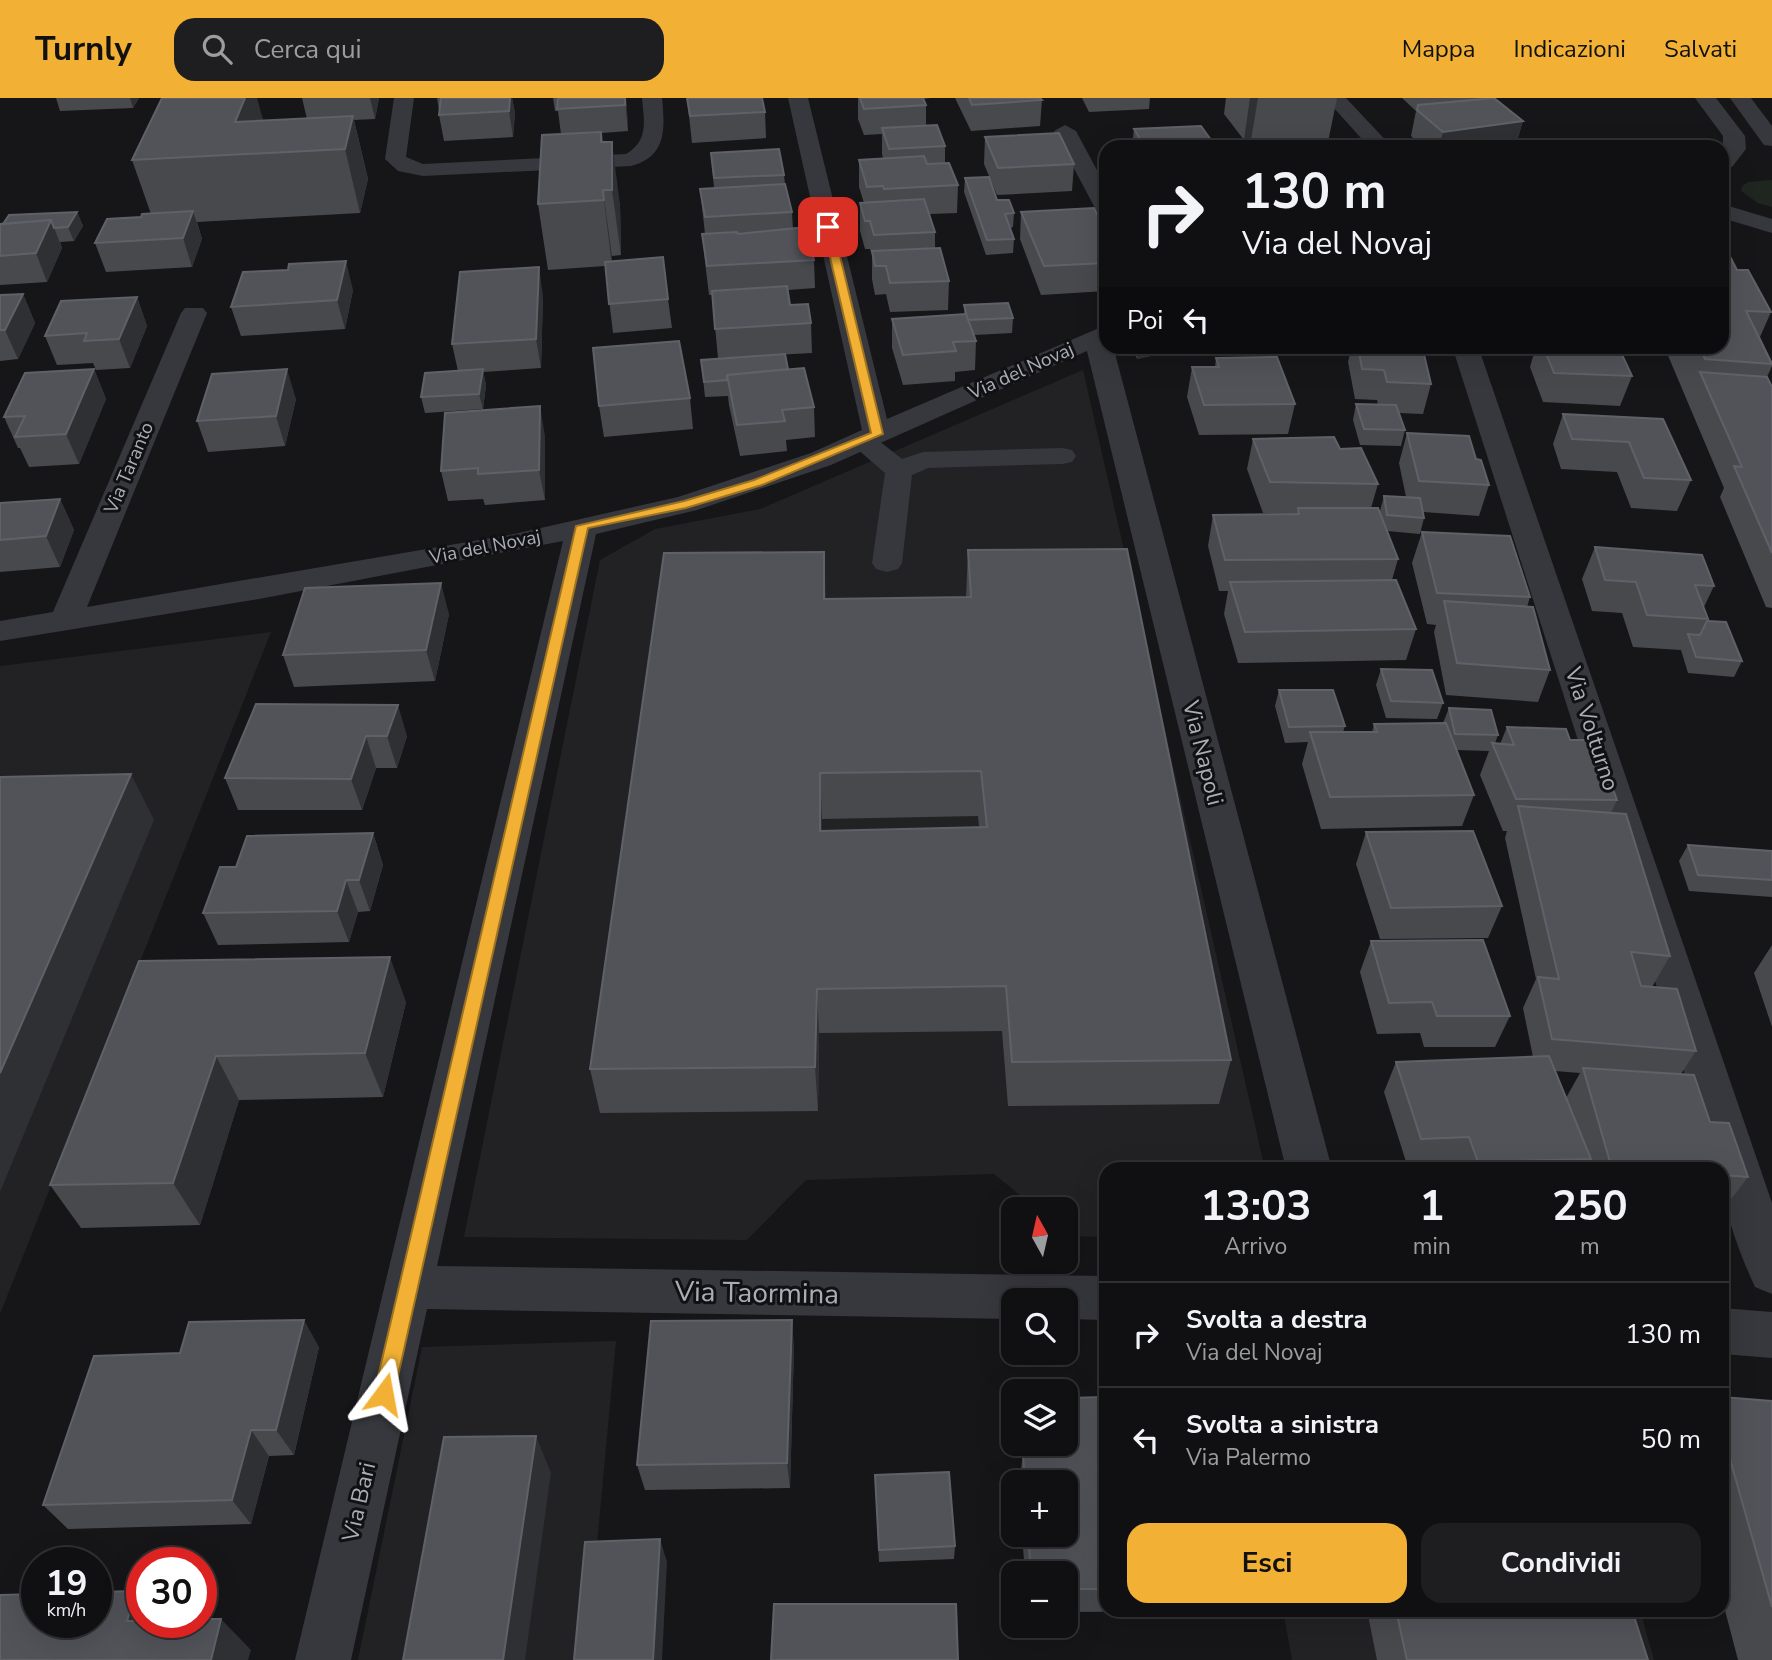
<!DOCTYPE html>
<html lang="it">
<meta charset="utf-8">
<style>
:root{--surface:#101012;--page:#1e1e20;--text:#f1f3f6;--muted:#9c9d9f;--line:#303032;--accent:#f2b134}
body{margin:0;font-family:"Nunito Sans",sans-serif;background:var(--page);color:var(--text);height:100vh;display:flex;flex-direction:column;font-size:26px;white-space:nowrap}
*{box-sizing:border-box;margin:0}
p{font-size:23px;color:var(--muted)}
.icon{flex:none;width:38px;height:38px;fill:none;stroke:currentColor;stroke-width:2;stroke-linecap:round;stroke-linejoin:round}
.map{position:relative;flex:1;overflow:hidden}
.details{position:absolute;left:1099px;top:1064px;width:630px;height:455px;display:flex;flex-direction:column;background:var(--surface);border-radius:21px;box-shadow:0 7px 28px #0002,0 0 0 2px var(--line)}
.details>*{flex:none}
.hud{position:absolute;left:1099px;top:42px;width:630px;height:214px;border-radius:21px;box-shadow:0 7px 28px #0002,0 0 0 2px var(--line);background:#101012;color:var(--text);overflow:hidden}
.needle{width:46px;rotate:352deg}
.fabs{position:absolute;left:1001px;top:1099px;display:grid;gap:14px}
.fabs a{display:grid;place-items:center;width:77px;height:77px;border-radius:14px;background:var(--surface);box-shadow:0 7px 28px #0002,0 0 0 2px var(--line);font-size:35px}
.speed{position:absolute;left:21px;top:1449px;display:flex;gap:14px;font-size:35px;font-weight:700;text-align:center}
.speed>*{display:grid;place-content:center;width:91px;height:91px;border-radius:50%;background:var(--surface);box-shadow:0 7px 28px #0002,0 0 0 2px var(--line);line-height:1}
.speed small{font-size:18px;font-weight:400}
.speed .limit{border:10px solid #d22;background:#fff;color:#111}
.pin{position:absolute;display:grid;place-items:center;width:60px;height:60px;color:#fff;margin:-30px;border-radius:14px;box-shadow:0 4px 10px #0006}
.me{position:absolute;width:77px;margin:-38px;rotate:13deg;stroke-linejoin:round;filter:drop-shadow(0 0 5px #0008)}
.turn{display:flex;align-items:center;gap:24px;height:147px;padding:0 28px;font-size:32px}
.turn .icon{width:91px;height:91px;stroke-width:2.5}
.turn b{display:block;font-size:49px;line-height:60px}
.then{display:flex;align-items:center;height:66px;padding:0 28px;background:#0003;gap:14px;font-size:26px}
.eta{display:flex;justify-content:space-evenly;align-items:center;height:119px;text-align:center}
.eta b{font-size:42px;font-weight:700;line-height:49px}
.primary-button{display:flex;gap:14px;margin-top:auto;padding:14px 28px}
.primary-button a{flex:1;height:80px;border-radius:21px;background:var(--accent);color:#111;font-size:28px;font-weight:700;line-height:80px;text-align:center}
.primary-button a+a{background:var(--page);color:var(--text)}
ul{padding:0;list-style:none}
li{display:flex;align-items:center;gap:21px;height:105px;padding:0 28px;border-top:2px solid var(--line)}
li div{flex:1}
li b{display:block;font-size:26px}
li em{font-style:normal}
header{display:flex;align-items:center;gap:42px;box-sizing:border-box;height:98px;padding:0 35px;background:var(--accent);color:#111}
header strong{font-size:33px}
nav{display:flex;gap:38px;margin-inline-start:auto;font-size:24px}
.search{width:490px;height:63px;background:var(--page);display:flex;align-items:center;gap:18px;box-sizing:border-box;padding:0 24px;border-radius:21px;color:var(--muted);font-size:26px}
.map>svg:first-child{display:block}
</style>
<header>
<strong>Turnly</strong>
<div class="search"><svg class="icon" aria-label="search" viewBox="0 0 24 24"><circle cx="10" cy="10" r="6"/><path d="M15 15l6 6"/></svg>Cerca qui</div>
<nav><a>Mappa</a><a>Indicazioni</a><a>Salvati</a></nav>
</header>
<div class="map">
<svg width="1772" height="1562" viewBox="0 0 1772 1562">
<rect width="100%" height="100%" fill="#161618"/>
<!-- built -->
<path fill="#222225" d="M1083,272L1265,1071H1106V1139L1069,1138L1066,1135V1111H1037L994,1076L806,1082L747,1142L464,1139L600,462L655,431L760,411Z
M271,534L0,1216V568Z
M616,1243L586,1562H358L422,1249Z
M1283,1512H1640L1654,1562H1292Z"/>
<!-- green -->
<path fill="#1e261f" d="M1772,82V109L1758,105L1741,93L1742,88L1748,84Z"/>
<g fill="none" stroke-linecap="round" stroke-linejoin="round">
<!-- service -->
<path fill="#37383d" fill-rule="evenodd" d="M394,0H414L406,59L423,66L626,56C649,42 644,24 642,0H662C665,30 667,59 631,68L423,78L398,73L385,61Z
M863,336L873,338L902,361L923,354L1062,350L1072,352L1076,358L1072,364L1062,366L928,370L912,377L902,465L898,471L887,474L876,471L872,465L885,375L849,344L853,338Z"/>
<!-- minor -->
<path fill="#37383d" fill-rule="evenodd" d="M788,0H808L887,321L1106,227V248H1113L1332,1071H1286L1087,253L831,367L697,412L596,436L437,1168L1106,1178V1222L1066,1221V1202H1013V1221L427,1211L351,1562H295L563,443L259,501L0,543V523L53,514L181,215L185,210H203L207,215L87,509L514,436L678,399L811,355L862,332Z
M1325,0H1346L1392,49H1369Z
M1065,27L1076,33L1106,89V117L1098,115L1095,110L1054,33Z
M1452,248H1478L1772,1105V1196L1755,1189C1739,1154 1722,1110 1722,1071H1715Z
M1722,1210L1772,1214V1260L1722,1256Z"/>
<!-- tertiary -->
<path fill="#37383d" fill-rule="evenodd" d="M1695,0H1716L1745,38L1746,51L1732,69L1722,70L1723,38Z
M1730,0H1751L1772,28V48L1764,47Z
M1722,106L1772,121V135L1722,120Z"/>
</g>
<!-- wall -->
<path fill="#47494d" fill-rule="evenodd" d="M56,0H139L133,10L60,13Z
M302,0H379L375,21L354,22L368,81L360,115L197,124L202,141L192,169L106,174L95,145L141,119L151,116L132,62L264,23L307,21Z
M437,0H512L515,15L513,39L444,43L439,17V12Z
M553,0H626L628,33L602,35L603,44L620,107L621,157L612,158V163L668,201L672,230L613,235L605,168L548,172L538,106L561,36L558,13H555Z
M687,0L765,14L766,40L692,45Z
M858,0H931L923,1L926,7V27L945,48V65L958,87L957,115L930,116L935,134V150L949,183L948,212L890,214L886,196L875,197L872,181V157L870,151H865L860,133V105H864L859,89V62L883,60L882,56V36L864,37L858,21Z
M955,0H1040L1042,2L1040,28L971,33Z
M1082,0H1150L1149,11L1089,14Z
M1226,0H1337L1327,49H1257L1251,42H1244L1224,16Z
M1402,0H1494L1523,23L1517,43L1539,49H1423L1411,38L1416,13Z
M1134,31L1216,49H1132Z
M985,39L1074,66L1072,93L997,97L984,66Z
M711,55L784,77L785,86L792,114L793,131L814,162L815,190L788,192L790,207L811,225L812,255L718,260L712,197H709L705,164L702,136H705L700,91L714,90Z
M965,80L1014,115L1013,129L1010,130L1014,141L1013,155L986,157L964,94Z
M77,114L83,128L74,143L60,144L62,150L47,184L0,187V126Z
M1021,114L1106,134V193L1041,197L1020,141Z
M1737,172L1771,214L1760,239L1772,264V268L1767,279L1772,289V510L1766,509L1720,399L1724,390L1664,248H1722Z
M353,192L345,231L241,238L231,209Z
M23,196L35,225L18,261L0,263V197Z
M543,198L541,270L483,274L486,287L483,311L425,315L421,299L458,273L452,246Z
M137,199L147,228L130,270L96,272L93,265L57,267L45,238Z
M964,207L1013,220L1012,235L974,237L976,243L975,272L955,274V283L903,287L892,250V221L964,216Z
M1132,248H1196L1137,261Z
M1242,248H1283L1249,255Z
M1352,248H1426V250H1422L1431,286L1423,316L1399,315L1405,332L1401,348L1360,347L1353,322L1356,306L1378,307L1377,302L1355,301L1348,264Z
M1536,248H1619L1623,257V259L1632,278L1620,308L1543,304L1530,269Z
M1216,260L1295,306L1288,336L1199,337L1187,299L1192,269H1215Z
M701,262L788,271L814,309L815,339L786,342L787,353L740,358L729,307L728,298L705,299Z
M94,271L106,301L79,366L29,369L20,350H18L4,319Z
M690,300L693,331L604,339L599,308Z
M296,301L285,348L208,354L197,323Z
M1563,316L1663,321L1691,382L1677,413L1631,410L1617,374L1561,371L1553,346Z
M1407,335L1476,361L1489,387L1479,418L1423,414L1424,420L1420,436L1387,433L1398,461L1392,482L1416,531L1406,562L1238,565L1224,516L1228,493H1219L1208,448L1213,417L1296,416L1263,415L1247,371L1253,341L1340,351L1378,386L1371,410L1380,413L1384,398L1406,399L1399,365Z
M545,338V402L485,407L483,401L448,403L441,373Z
M60,401L74,432L60,469L0,474V405Z
M1422,434L1530,499L1527,509L1550,572L1538,604L1446,597L1434,534L1436,527L1427,526L1412,465Z
M1595,449L1714,488L1703,511L1707,523L1742,563L1734,579L1688,575L1681,552L1633,549L1622,515L1592,513L1582,481Z
M968,452L1231,962L1219,1006L1008,1008L1002,933L819,935L818,1013L600,1015L590,971L826,501L966,499ZM978,718L979,729L822,733V721Z
M449,516L435,583L294,589L283,557Z
M1381,571L1443,605L1437,621L1386,620L1376,587Z
M1279,592L1345,628L1343,634H1372L1374,626L1443,625L1449,610L1498,637L1495,645L1500,646L1507,629L1570,642L1617,702L1611,715L1670,858L1652,889L1696,953L1681,976L1710,1024L1748,1079L1726,1108H1722V1071H1455L1454,1069L1408,1070L1384,994L1396,964L1533,959L1523,910L1536,881L1505,740L1507,733H1503L1480,677L1489,653L1456,652L1474,697L1462,728L1321,731L1302,666L1308,644L1285,645L1275,608ZM1555,973L1580,975L1566,1000Z
M256,606L407,638L397,670H376L362,712H238L225,680Z
M1366,734L1502,808L1488,840L1380,841L1356,766Z
M373,735L383,767L370,813L358,814L349,844L218,847L203,815L236,769Z
M1688,747L1772,753V799L1689,793L1679,763Z
M1371,843L1510,918L1495,949H1424L1420,935L1377,936L1360,874Z
M1772,847V929L1754,875Z
M139,863L406,904L383,999L239,1002L200,1127L81,1130L50,1087Z
M319,1249L294,1357L269,1358L251,1426L68,1431L43,1407L180,1255Z
M794,1249L790,1390L645,1392L637,1367Z
M1106,1299V1512H1230V1513L1066,1514V1475H1025L1022,1437H1066V1384H1019L1023,1357H1039L1038,1346H1066Z
M1772,1303V1562H1738L1722,1501V1333Z
M875,1377L955,1448L954,1461L879,1464Z
M1367,1512H1632L1648,1562H1377Z"/>
<!-- shaded-wall -->
<path fill="#2f3033" d="M130,0H139L133,10Z
M233,0H257L269,43L235,24Z
M370,0H379L375,21Z
M510,0H512L515,15L513,39L509,13Z
M625,0H626L627,10L628,33Z
M1250,0H1258L1251,42H1244Z
M353,18L368,81L360,115L345,51Z
M1523,23L1515,49H1439L1443,34Z
M612,44L620,107L621,157L612,92Z
M603,92L612,158V168L604,102Z
M193,113L202,141L192,169L183,140Z
M77,114L83,128L74,143L68,129Z
M51,122L62,150L47,184L36,155Z
M346,163L353,192L345,231L337,202Z
M539,169L543,198L541,270L536,241Z
M23,196L35,225L18,261L5,232Z
M137,199L147,228L130,270L119,241Z
M1139,248H1196L1137,261Z
M1250,248H1283L1249,255Z
M94,271L106,301L79,366L66,336Z
M287,271L296,301L285,348L276,318Z
M483,271L486,287L483,311L479,296Z
M540,308L545,338V402L539,372Z
M60,401L74,432L60,469L46,438Z
M824,454L826,499L825,546L824,501Z
M441,485L449,516L435,583L426,552Z
M398,607L407,638L397,670L387,638Z
M366,638L376,670L362,712L351,681Z
M820,675L822,721V778L820,733Z
M131,676L154,722L0,1094V975Z
M373,735L383,767L370,813L359,782Z
M346,782L358,814L349,844L337,813Z
M390,859L406,904L383,999L365,955Z
M817,891L819,935L818,1013L815,969Z
M216,958L239,1002L200,1127L173,1085Z
M304,1222L319,1249L294,1357L276,1332Z
M792,1222L794,1249L790,1390L787,1365Z
M251,1332L269,1358L251,1426L232,1402Z
M536,1338L551,1375L525,1562H503Z
M660,1441L667,1464L662,1562H653Z
M136,1493L142,1499V1524L127,1523Z
M221,1521L251,1552L248,1562H211Z"/>
<!-- building -->
<path fill="#525359" stroke="#5f6168" stroke-width="2" fill-rule="evenodd" d="M162,0H245L235,24L353,18L345,51L132,62Z
M441,0H510L509,13L439,17Z
M558,0H625V7L557,11Z
M687,0H762L765,14L690,18Z
M860,0H923L926,7L864,11Z
M969,0H1040L1042,2L972,7Z
M1494,0L1523,23L1443,34L1417,12L1418,7Z
M937,27L945,48L889,51L882,30Z
M1201,28L1216,49H1145L1134,31Z
M601,34V44H612V92H603L604,102L538,106L542,37Z
M1059,35L1074,66L998,70L985,39Z
M1530,41L1539,49L1453,48Z
M779,51L784,77L714,80L711,55Z
M924,58L927,66L949,65L958,87L884,91L883,88L867,89L859,62Z
M989,79L997,102H1009L1014,115L1005,116L1014,141L987,142L965,80Z
M785,86L792,114L705,119L700,91Z
M924,101L935,134L874,137L870,123H865L860,105Z
M1094,110L1106,134V165L1044,168L1021,114Z
M193,113L183,140L95,145L107,121L141,119L142,116Z
M77,114L68,129L54,130L51,122L3,126L9,117Z
M51,122L36,155L0,158V126Z
M806,129L814,162L707,168L702,136L737,134L738,136Z
M1722,143L1737,172H1748L1771,214L1746,213L1772,266L1705,261L1699,248H1722Z
M940,150L949,183L890,185L886,168H875L872,153Z
M663,159L668,201L609,206L605,164Z
M346,163L337,202L231,209L243,174L288,172L289,166Z
M539,169L536,241L452,246L460,174Z
M787,188L790,207L808,206L811,225L715,231L712,193Z
M23,196L5,232H0V197Z
M137,199L119,241L84,243L87,235L45,238L61,203Z
M1008,205L1013,220L968,222L964,207Z
M966,216L976,243L953,244L956,253L903,257L892,221Z
M679,243L690,300L599,308L593,250Z
M1358,248H1422L1431,286L1387,284L1384,272L1362,271Z
M1543,248H1618L1632,278L1554,275Z
M785,256L788,271L727,277V282L704,284L701,262Z
M1277,259L1295,306L1204,307L1192,269H1219L1216,260Z
M804,270L814,309L782,312L785,323L737,327L727,277Z
M94,271L66,336L15,339L25,318L4,319L25,275Z
M287,271L276,318L197,323L212,276Z
M483,271L479,296L421,299L425,275Z
M1700,274L1767,279L1772,289V455L1734,368L1742,369Z
M1356,306L1396,307L1405,332L1364,331Z
M540,308L539,372L478,376V370L441,373L445,315Z
M1563,316L1663,321L1691,382L1644,380L1629,344L1572,341Z
M1407,335L1469,338L1476,361L1481,362L1489,387L1419,383Z
M1334,339L1340,351L1361,350L1378,386L1270,384L1253,341Z
M1384,398L1420,400L1424,420L1387,417Z
M60,401L46,438L0,442V405Z
M1298,410H1378L1398,461L1225,462L1213,417L1299,416Z
M1422,434L1510,438L1530,499L1437,495Z
M1595,449L1702,457L1714,488L1695,487L1708,521L1647,517L1636,484L1605,482Z
M1127,451L1231,962L1012,964L1006,888L817,891L815,969L590,971L664,455L824,454V501L971,499L968,452ZM981,673L987,729L820,733V675Z
M1396,482L1416,531L1245,534L1230,484Z
M441,485L426,552L283,557L305,490Z
M1444,503L1533,509L1550,572L1457,565Z
M1707,523L1726,524L1742,563L1696,559L1688,536L1700,537Z
M1381,571L1432,572L1443,605L1391,603Z
M1279,592H1333L1345,628L1289,629Z
M256,606L398,607L387,638H366L351,681L225,680Z
M1449,610L1491,612L1498,637L1455,636Z
M1446,625L1474,697L1330,699L1310,634H1377L1374,626Z
M1507,629L1566,631L1570,642H1594L1617,702L1516,701L1492,645L1514,647Z
M131,676L0,975V679Z
M1518,708L1626,716L1670,858L1631,854L1641,888L1677,891L1696,953L1552,941L1538,879L1559,881Z
M1473,733L1502,808L1391,810L1366,734Z
M373,735L359,782H346L337,813L203,815L220,769H236L247,738Z
M1688,747L1772,753V782L1698,777Z
M1483,842L1510,918H1437L1432,904L1389,905L1371,843Z
M390,859L365,955L216,958L173,1085L50,1087L139,863Z
M1549,958L1591,1061L1478,1064L1469,1039L1421,1041L1396,964Z
M1583,970L1694,977L1710,1024L1729,1025L1748,1079L1722,1077V1071H1612Z
M304,1222L276,1332H251L232,1402L43,1407L94,1258L180,1255L189,1224Z
M792,1222L787,1365L637,1367L651,1223Z
M1106,1299V1491H1066V1475H1031L1028,1437H1066V1384H1025L1023,1357L1045,1356L1044,1346H1066V1300Z
M1722,1299L1772,1303V1509L1722,1333Z
M536,1338L503,1562H403L444,1339Z
M949,1374L955,1448L879,1452L875,1377Z
M660,1441L653,1562H574L585,1444Z
M136,1493L127,1523H142V1524H201V1521H221L211,1562H0V1497L37,1496V1524H96V1494Z
M774,1506H956L958,1562H771Z
M1396,1512H1632L1648,1562H1407Z"/>
<!-- route -->
<path fill="#f2b134" stroke="#9d7322" stroke-width="2" d="M828,126L833,129L883,336L762,387L686,410L588,430L394,1296L391,1303L384,1306L377,1303L374,1296L576,428L684,403L754,382L871,335L823,129Z"/>
<g text-anchor="middle" dominant-baseline="central" stroke-width="6" stroke-linejoin="round" paint-order="stroke">
<!-- far-street labels -->
<g font-size="19" fill="#a8adb8" stroke="#111113">
<text transform="translate(1021 273) rotate(-24)">Via del Novaj</text>
<text transform="translate(129 370) rotate(-67)">Via Taranto</text>
<text transform="translate(485 449) rotate(-11)">Via del Novaj</text>
</g>
<!-- street labels -->
<g font-size="23" fill="#a8adb8" stroke="#111113">
<text transform="translate(1592 631) rotate(72)">Via Volturno</text>
<text transform="translate(1203 655) rotate(76)">Via Napoli</text>
<text transform="translate(359 1404) rotate(-77)">Via Bari</text>
</g>
<!-- near-street labels -->
<g font-size="28" fill="#a8adb8" stroke="#111113">
<text transform="translate(757 1195) rotate(1)">Via Taormina</text>
</g>
</g>
</svg>
<div class="fabs">
<a><svg class="needle" viewBox="-14 -14 28 28"><path d="M0-13l5 13h-10z" fill="#e53935"/><path d="M0 13l5-13h-10z" fill="#9c9d9f"/></svg></a>
<a><svg class="icon" aria-label="search" viewBox="0 0 24 24"><circle cx="10" cy="10" r="6"/><path d="M15 15l6 6"/></svg></a>
<a><svg class="icon" aria-label="layers" viewBox="0 0 24 24"><path d="M12 4l9 5-9 5-9-5zM3 14l9 5 9-5"/></svg></a>
<a>+</a>
<a>−</a>
</div>
<div class="speed"><div>19<small>km/h</small></div><div class="limit">30</div></div>
<div class="pin" style="left:828px;top:129px;background:#d93025"><svg class="icon" aria-label="arrive" viewBox="0 0 24 24"><path d="M6 21V4h12l-3 4 3 4H6"/></svg></div>
<svg class="me" style="left:384px;top:1296px" viewBox="-20 -20 40 40"><path d="M0-17L14 15 0 8-14 15z" fill="#f2b134" stroke="#fff" stroke-width="4"/></svg>
<div class="hud">
<div class="turn"><svg class="icon" aria-label="right" viewBox="0 0 24 24"><path d="M7 20v-9h11M14 6l5 5-5 5"/></svg><div><b>130 m</b>Via del Novaj</div></div>
<div class="then">Poi<svg class="icon" aria-label="left" viewBox="0 0 24 24"><path d="M17 20v-9H6M10 6l-5 5 5 5"/></svg></div>
</div>
<section class="details">
<div class="eta">
<div><b>13:03</b><p>Arrivo</p></div>
<div><b>1</b><p>min</p></div>
<div><b>250</b><p>m</p></div>
</div>
<ul>
<li><svg class="icon" aria-label="right" viewBox="0 0 24 24"><path d="M7 20v-9h11M14 6l5 5-5 5"/></svg><div><b>Svolta a destra</b><p>Via del Novaj</p></div><em>130 m</em></li>
<li><svg class="icon" aria-label="left" viewBox="0 0 24 24"><path d="M17 20v-9H6M10 6l-5 5 5 5"/></svg><div><b>Svolta a sinistra</b><p>Via Palermo</p></div><em>50 m</em></li>
</ul>
<div class="primary-button"><a>Esci</a><a>Condividi</a></div>
</section>
</div>
